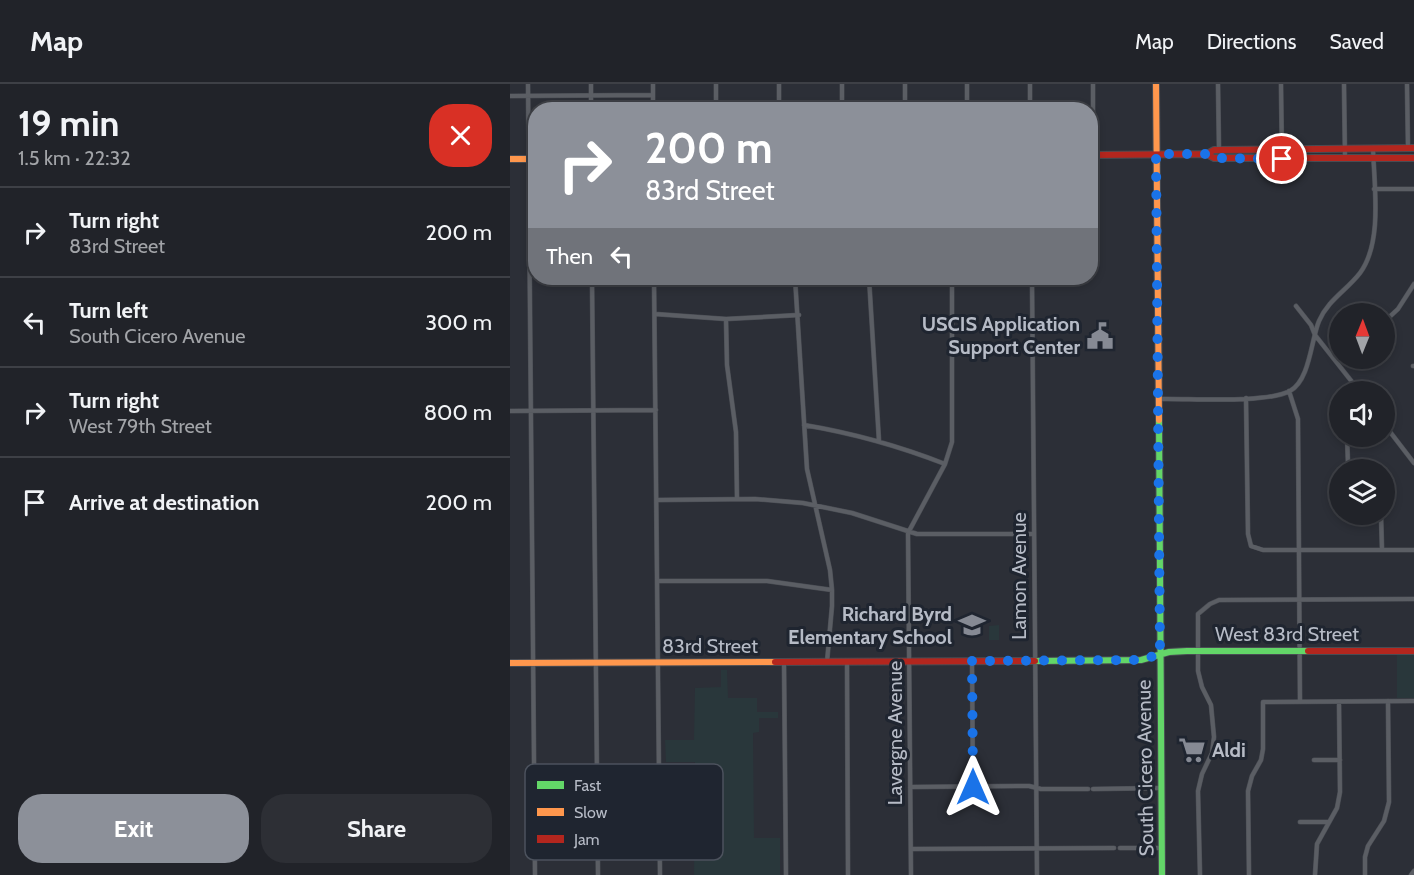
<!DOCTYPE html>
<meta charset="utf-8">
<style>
:root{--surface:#212329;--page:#2d2f35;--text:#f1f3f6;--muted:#a2a4a8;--line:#3e4046;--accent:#8c9099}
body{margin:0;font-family:Cabin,sans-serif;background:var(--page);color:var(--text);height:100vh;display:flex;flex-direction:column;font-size:22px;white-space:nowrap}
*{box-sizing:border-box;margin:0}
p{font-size:20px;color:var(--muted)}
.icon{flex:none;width:33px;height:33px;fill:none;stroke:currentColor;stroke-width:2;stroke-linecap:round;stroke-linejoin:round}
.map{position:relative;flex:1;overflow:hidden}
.sheet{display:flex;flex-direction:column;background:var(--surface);width:510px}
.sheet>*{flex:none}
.banner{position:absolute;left:18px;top:18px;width:570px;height:183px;border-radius:24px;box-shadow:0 3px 9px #0003,0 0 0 2px var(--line);background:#8c9099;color:#fff;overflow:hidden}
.needle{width:39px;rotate:1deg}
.tools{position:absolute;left:819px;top:219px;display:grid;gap:12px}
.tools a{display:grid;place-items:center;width:66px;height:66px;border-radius:50%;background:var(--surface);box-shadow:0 3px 9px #0003,0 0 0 2px var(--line);font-size:30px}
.pin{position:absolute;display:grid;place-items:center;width:51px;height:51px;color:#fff;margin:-26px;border:3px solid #fff;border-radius:50%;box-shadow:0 2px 6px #0007}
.me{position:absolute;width:66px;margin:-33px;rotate:0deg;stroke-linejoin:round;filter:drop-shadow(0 0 4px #0008)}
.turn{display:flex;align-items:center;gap:21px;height:126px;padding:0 18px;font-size:27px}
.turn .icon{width:78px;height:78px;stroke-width:2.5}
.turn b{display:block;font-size:42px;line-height:51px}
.then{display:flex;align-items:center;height:57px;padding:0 18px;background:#0003;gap:12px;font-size:22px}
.round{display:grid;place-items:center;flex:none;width:63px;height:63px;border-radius:24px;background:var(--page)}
.overview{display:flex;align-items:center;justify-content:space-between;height:102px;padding:0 18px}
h1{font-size:36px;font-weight:700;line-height:45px}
.button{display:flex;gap:12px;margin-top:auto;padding:12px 18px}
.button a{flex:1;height:69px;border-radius:24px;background:var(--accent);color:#fff;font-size:24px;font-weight:700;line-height:69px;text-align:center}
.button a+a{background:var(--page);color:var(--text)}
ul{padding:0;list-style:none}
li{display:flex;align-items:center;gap:18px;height:90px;padding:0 18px;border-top:2px solid var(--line)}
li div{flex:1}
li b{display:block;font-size:22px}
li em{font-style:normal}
header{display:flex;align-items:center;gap:36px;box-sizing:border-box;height:84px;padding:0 30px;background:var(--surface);border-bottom:2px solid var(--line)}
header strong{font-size:28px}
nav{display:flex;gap:33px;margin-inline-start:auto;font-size:21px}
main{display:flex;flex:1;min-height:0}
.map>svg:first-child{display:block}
</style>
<header>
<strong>Map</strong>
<nav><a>Map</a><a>Directions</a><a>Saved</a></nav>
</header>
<main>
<section class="sheet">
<div class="overview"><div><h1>19 min</h1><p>1.5 km · 22:32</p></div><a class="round" style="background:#d93025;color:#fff"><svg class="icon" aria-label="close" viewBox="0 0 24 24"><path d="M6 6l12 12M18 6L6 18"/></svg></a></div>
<ul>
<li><svg class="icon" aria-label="right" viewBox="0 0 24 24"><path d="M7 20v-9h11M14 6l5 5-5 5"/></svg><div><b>Turn right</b><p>83rd Street</p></div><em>200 m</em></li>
<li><svg class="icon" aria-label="left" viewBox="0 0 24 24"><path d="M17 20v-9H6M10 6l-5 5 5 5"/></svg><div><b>Turn left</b><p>South Cicero Avenue</p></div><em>300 m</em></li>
<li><svg class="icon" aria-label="right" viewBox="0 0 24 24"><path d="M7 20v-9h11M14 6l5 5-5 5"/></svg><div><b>Turn right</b><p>West 79th Street</p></div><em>800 m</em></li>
<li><svg class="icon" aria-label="arrive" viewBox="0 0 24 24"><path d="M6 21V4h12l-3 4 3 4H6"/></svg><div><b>Arrive at destination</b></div><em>200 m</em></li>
</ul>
<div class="button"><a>Exit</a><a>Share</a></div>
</section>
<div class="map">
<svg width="904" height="791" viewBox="0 0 904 791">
<rect width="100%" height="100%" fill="#2c2f37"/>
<!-- green -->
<path fill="#29373b" d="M489,541V556H479V542Z
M887,571H904V614H887Z
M211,586H217L218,614H247V628H268V634H249V648L243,649L244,754H270V791H184L185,678H156L155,656H184L185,604L211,603Z"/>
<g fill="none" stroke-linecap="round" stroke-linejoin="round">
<defs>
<path id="street" d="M18,0L25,791
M81,0V26
M143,0V26
M206,0V26
M269,0V26
M332,0V26
M395,0V26
M457,0V26
M520,0V26
M583,0V71
M708,0L709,66
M771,0L772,74
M834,0L835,74
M897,0L898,64
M0,12L143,11
M864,105H904
M82,194L88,791
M144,194L150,791
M285,194L297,385L320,486L322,506V522L317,578
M359,194L369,357
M522,194L527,791
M786,222L801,241L805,251L850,308
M145,230L216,235L289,231
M216,235L217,281L226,348L227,415
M874,238L888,225L904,200
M903,282H904
M779,307L788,335L790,618
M736,314L738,450L741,462L753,466H904
M649,315C679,314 755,320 780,307C800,296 801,256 809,237C818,216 837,206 850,189C873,158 864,101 863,64
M0,327L146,326
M874,340L904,379
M294,341C342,349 389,362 435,380
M837,352L838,380L841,386
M147,416L245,415L293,419L342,429L407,450H524
M871,430L872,466
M147,497H257L322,506
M337,577L338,791
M462,577L463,703
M274,578L276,791
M804,676H830
M400,703L519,702L531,705H578
M583,705L651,704
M790,738H819
M610,764H651
M401,765L604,764
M401,791L398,449L435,380L442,358V194
M690,791L688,707L692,690L702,669L704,653L701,621L692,603L688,587V530L700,520L709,516L904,515
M739,791L738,707L742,692L751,676L753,665V618L904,617
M805,791L807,760L827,724L830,708L829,618
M855,791V773L858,762L874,737L879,718L878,617
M901,791L904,787"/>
<path id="fast" d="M649,336L652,791
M525,577L631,576L659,568L677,567H798"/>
<path id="slow" d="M646,0L649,336
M0,75H26
M0,579L265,578"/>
<path id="jam" d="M697,70L704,66L904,64
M580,71L697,70L704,74H904
M798,567H904
M265,578L525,577"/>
</defs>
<!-- street casing -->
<use href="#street" stroke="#494c53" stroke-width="5"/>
<!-- fast casing -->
<use href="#fast" stroke="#494c53" stroke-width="8"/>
<!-- slow casing -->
<use href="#slow" stroke="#494c53" stroke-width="8"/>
<!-- jam casing -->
<use href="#jam" stroke="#494c53" stroke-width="8"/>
<!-- street -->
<use href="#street" stroke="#5b5e64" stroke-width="4"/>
<!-- fast -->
<use href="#fast" stroke="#63d668" stroke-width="6"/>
<!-- slow -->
<use href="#slow" stroke="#ff974d" stroke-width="6"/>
<!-- jam -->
<use href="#jam" stroke="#b3261e" stroke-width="6"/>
</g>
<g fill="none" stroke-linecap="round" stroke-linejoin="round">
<!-- route -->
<path stroke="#1a73e8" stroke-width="10" stroke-dasharray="0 18" d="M463,703L462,577L631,576L650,570L646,70H697L704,74L772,75"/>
</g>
<!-- icons -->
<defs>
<symbol id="civic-bare" viewBox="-9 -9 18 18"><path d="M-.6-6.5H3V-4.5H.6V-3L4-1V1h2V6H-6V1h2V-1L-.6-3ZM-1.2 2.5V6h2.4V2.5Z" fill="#868a94" stroke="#1f2530" stroke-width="2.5" paint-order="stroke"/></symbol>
<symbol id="school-bare" viewBox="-9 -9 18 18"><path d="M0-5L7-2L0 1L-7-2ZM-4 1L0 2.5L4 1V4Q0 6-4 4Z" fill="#868a94" stroke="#1f2530" stroke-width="2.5" paint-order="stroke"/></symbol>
<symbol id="supermarket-bare" viewBox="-9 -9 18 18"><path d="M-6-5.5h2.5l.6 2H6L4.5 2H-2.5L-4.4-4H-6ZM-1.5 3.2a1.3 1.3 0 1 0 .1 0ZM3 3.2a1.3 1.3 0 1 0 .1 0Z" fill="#868a94" stroke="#1f2530" stroke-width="2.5" paint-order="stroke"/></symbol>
</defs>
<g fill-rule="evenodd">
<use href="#civic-bare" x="571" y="233" width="38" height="38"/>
<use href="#school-bare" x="443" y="522" width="38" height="38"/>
<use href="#supermarket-bare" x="663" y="647" width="38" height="38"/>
</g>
<g text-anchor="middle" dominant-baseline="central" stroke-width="6" stroke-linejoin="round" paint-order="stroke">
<!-- poi labels -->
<g font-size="20" font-weight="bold" fill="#b6bbc6" stroke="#1f2530" text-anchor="end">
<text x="570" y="240">USCIS Application<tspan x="570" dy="23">Support Center</tspan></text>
<text x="442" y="530">Richard Byrd<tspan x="442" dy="23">Elementary School</tspan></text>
<text x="702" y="666" text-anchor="start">Aldi</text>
</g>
<!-- street labels -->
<g font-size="20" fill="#b6bbc6" stroke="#1f2530">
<text transform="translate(509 492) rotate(-90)">Lamon Avenue</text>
<text x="777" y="550">West 83rd Street</text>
<text x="200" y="562">83rd Street</text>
<text transform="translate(385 649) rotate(-90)">Lavergne Avenue</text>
<text transform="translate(635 684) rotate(-91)">South Cicero Avenue</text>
</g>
</g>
<!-- legend -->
<rect x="15" y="680" width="198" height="96" rx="9" fill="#1f2530" stroke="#4c525d" stroke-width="1.5"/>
<rect x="27" y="697" width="27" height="8" fill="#63d668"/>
<rect x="27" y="724" width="27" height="8" fill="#ff974d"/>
<rect x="27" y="751" width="27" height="8" fill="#b3261e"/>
<g font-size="16" fill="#b6bbc6">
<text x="64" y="707">Fast</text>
<text x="64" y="734">Slow</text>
<text x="64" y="761">Jam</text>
</g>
</svg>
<div class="tools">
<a><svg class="needle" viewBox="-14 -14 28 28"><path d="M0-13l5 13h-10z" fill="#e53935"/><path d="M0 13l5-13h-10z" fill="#a2a4a8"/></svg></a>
<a><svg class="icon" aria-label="sound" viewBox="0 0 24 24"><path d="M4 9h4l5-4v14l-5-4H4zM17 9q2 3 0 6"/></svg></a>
<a><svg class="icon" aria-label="layers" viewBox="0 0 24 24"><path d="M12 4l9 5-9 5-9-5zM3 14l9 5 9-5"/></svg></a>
</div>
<div class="pin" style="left:772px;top:75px;background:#d93025"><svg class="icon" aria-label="arrive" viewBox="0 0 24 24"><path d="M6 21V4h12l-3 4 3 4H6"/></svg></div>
<svg class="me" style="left:463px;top:703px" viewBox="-20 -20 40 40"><path d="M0-17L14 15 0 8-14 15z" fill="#1a73e8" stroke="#fff" stroke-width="4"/></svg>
<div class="banner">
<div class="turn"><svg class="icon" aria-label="right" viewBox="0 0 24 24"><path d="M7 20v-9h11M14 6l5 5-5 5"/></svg><div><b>200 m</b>83rd Street</div></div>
<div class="then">Then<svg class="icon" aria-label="left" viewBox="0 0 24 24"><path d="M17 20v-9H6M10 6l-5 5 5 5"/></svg></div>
</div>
</div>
</main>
